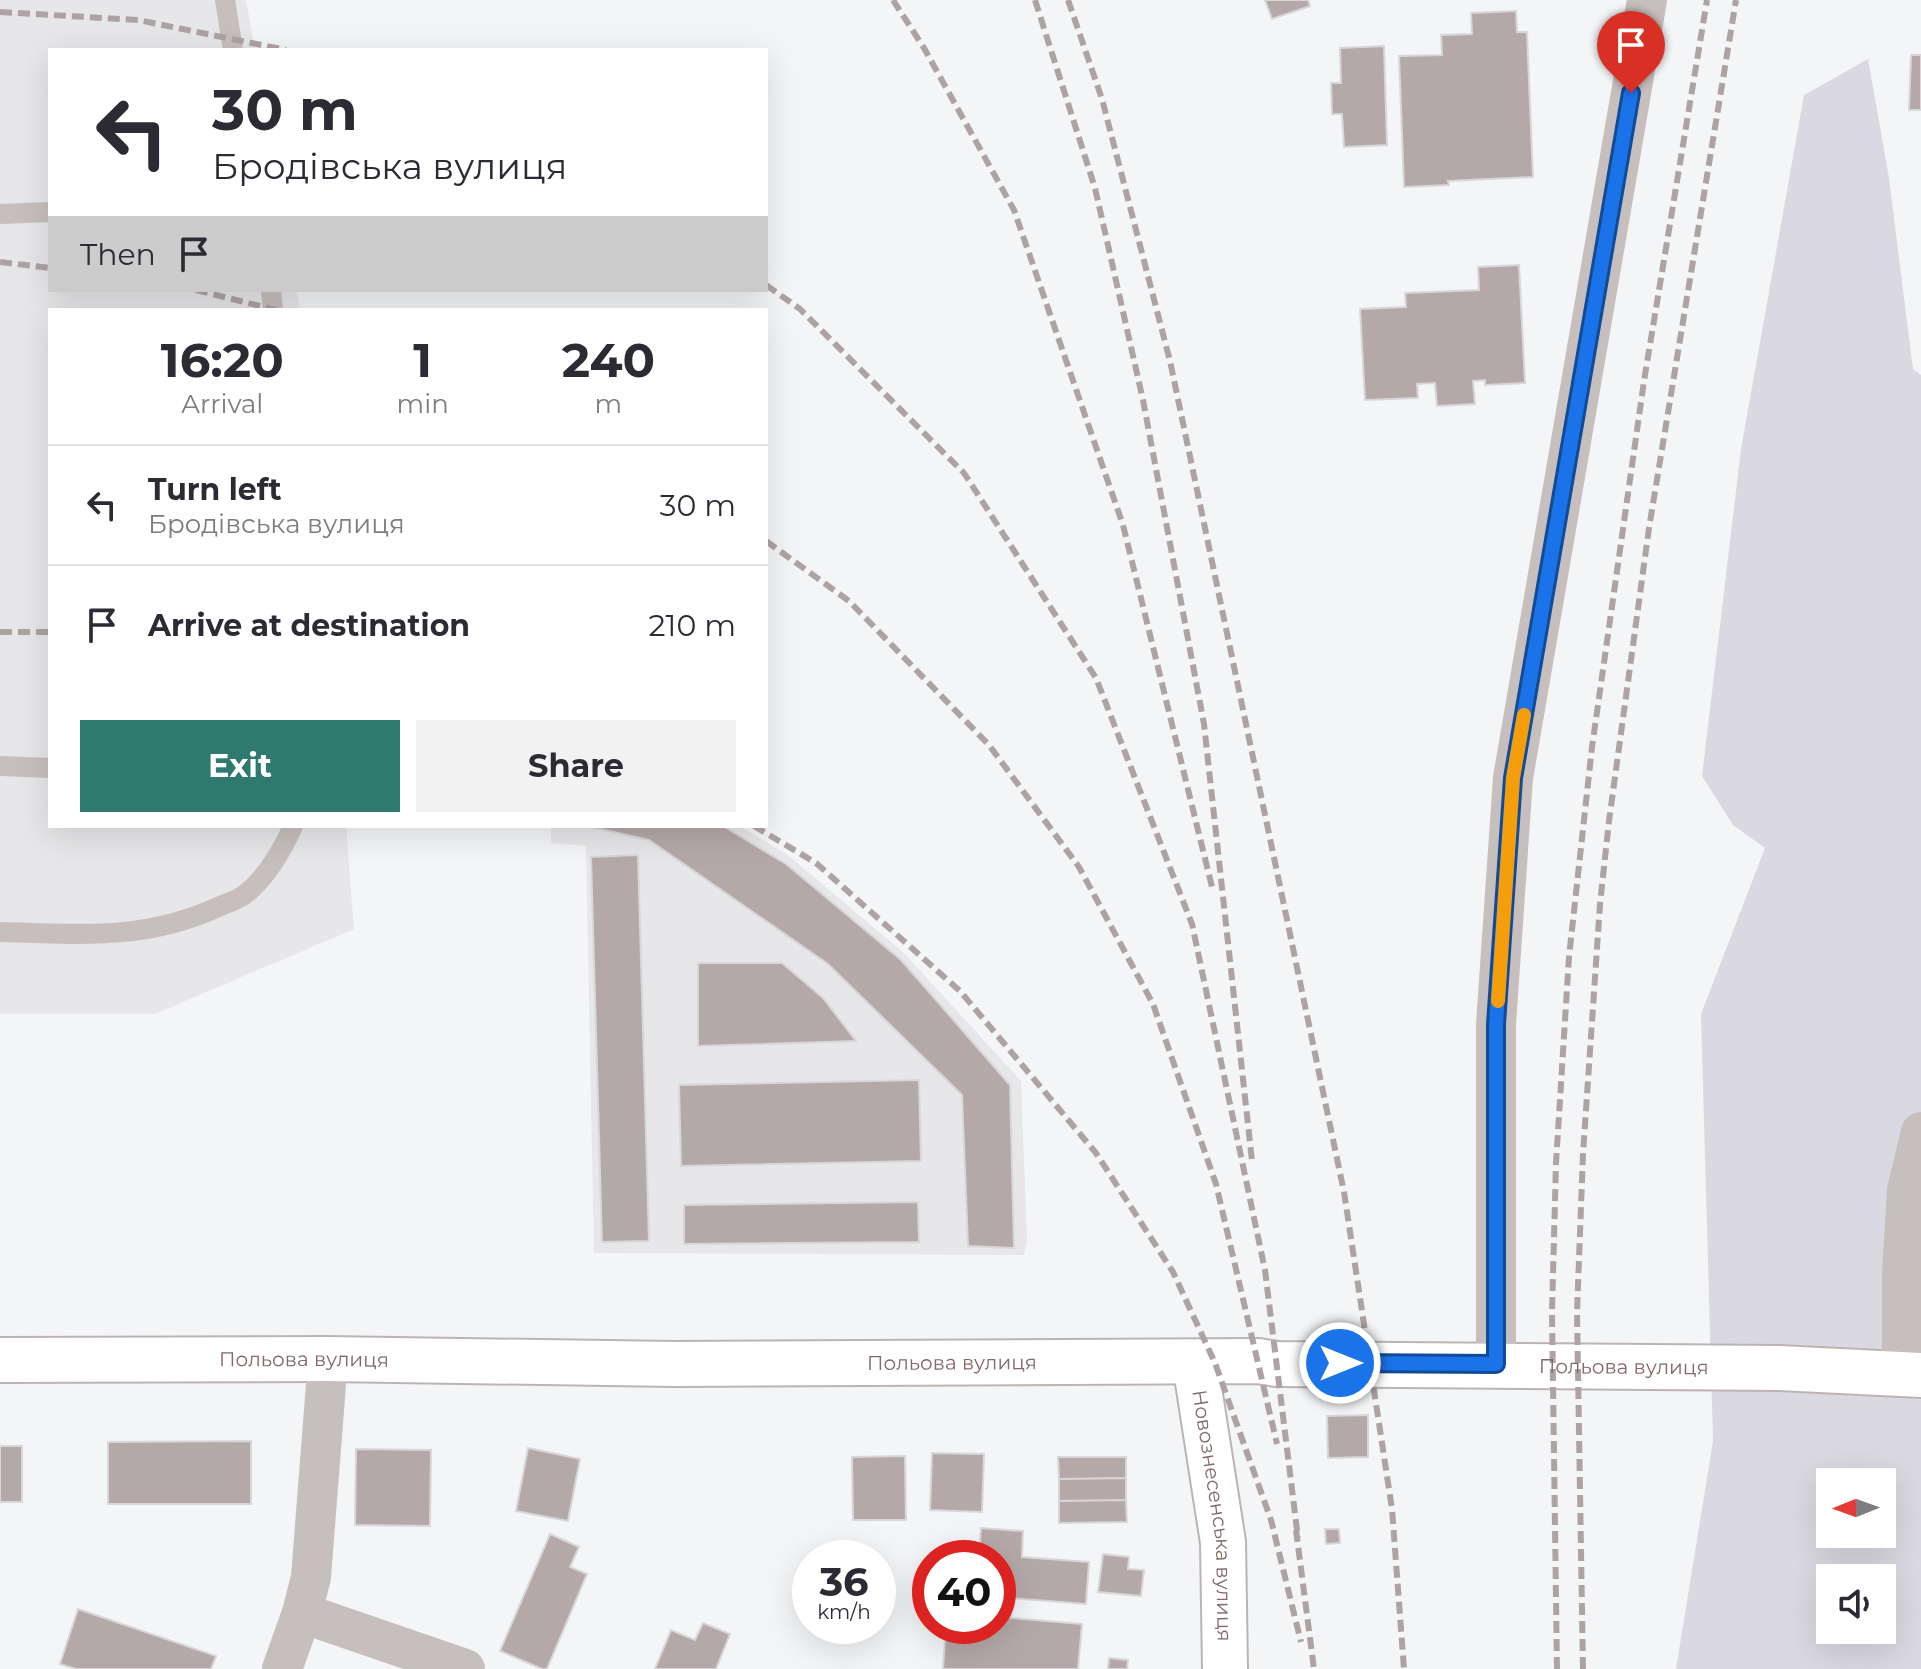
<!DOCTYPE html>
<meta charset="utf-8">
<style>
:root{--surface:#fff;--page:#f2f2f3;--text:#2b2b33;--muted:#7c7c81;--line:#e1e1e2;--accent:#2f796f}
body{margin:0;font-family:Montserrat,sans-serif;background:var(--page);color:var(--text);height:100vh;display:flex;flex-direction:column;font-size:30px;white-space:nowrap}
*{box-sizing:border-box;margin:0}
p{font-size:26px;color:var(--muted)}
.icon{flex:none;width:44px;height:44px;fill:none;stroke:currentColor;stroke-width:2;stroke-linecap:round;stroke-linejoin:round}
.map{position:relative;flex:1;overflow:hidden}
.panel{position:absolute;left:48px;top:308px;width:720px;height:520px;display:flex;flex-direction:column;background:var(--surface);border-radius:0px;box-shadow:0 8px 32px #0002}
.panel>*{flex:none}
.hud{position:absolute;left:48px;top:48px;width:720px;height:244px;border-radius:0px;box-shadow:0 8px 32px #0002;background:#fff;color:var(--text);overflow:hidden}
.needle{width:52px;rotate:269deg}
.fabs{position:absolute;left:1816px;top:1468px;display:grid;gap:16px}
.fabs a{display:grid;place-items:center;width:80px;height:80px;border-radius:0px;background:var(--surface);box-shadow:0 8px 32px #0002;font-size:40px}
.speed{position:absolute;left:792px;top:1540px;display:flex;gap:16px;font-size:40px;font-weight:700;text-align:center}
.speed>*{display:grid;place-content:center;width:104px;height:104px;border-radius:50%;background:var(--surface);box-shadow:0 8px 32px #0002;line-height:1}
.speed small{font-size:20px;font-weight:400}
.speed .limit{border:12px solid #d22;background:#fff;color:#111}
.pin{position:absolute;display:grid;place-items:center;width:68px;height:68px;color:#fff;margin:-82px -34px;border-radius:50% 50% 50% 0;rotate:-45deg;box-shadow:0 0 8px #0007}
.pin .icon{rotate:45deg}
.me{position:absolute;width:88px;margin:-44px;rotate:90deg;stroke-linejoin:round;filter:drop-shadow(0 0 6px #0008)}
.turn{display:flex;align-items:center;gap:28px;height:168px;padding:0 32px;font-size:36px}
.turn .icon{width:104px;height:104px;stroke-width:2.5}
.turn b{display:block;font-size:56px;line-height:68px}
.then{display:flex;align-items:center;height:76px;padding:0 32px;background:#0003;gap:16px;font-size:30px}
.eta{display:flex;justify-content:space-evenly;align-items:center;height:136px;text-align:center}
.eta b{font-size:48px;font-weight:700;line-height:56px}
.button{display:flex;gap:16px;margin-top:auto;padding:16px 32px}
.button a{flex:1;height:92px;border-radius:0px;background:var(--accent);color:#fff;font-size:32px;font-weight:700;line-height:92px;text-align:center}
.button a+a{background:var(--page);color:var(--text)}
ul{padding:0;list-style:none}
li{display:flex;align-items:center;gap:24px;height:120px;padding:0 32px;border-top:2px solid var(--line)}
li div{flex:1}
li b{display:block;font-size:30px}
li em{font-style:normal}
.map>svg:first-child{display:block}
</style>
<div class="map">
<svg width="1921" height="1669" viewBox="0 0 1921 1669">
<rect width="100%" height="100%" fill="#f4f5f7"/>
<!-- built -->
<path fill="#e7e6e8" d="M0,0H246L255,50H50V290H297L300,310H50V826H346L354,929L155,1014H0Z
M551,826H740L789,856L904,953L1021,1081L1027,1241L1024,1255L594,1253L586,846L551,843Z"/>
<!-- green -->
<path fill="#dad9e1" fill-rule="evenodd" d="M1868,59L1889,178L1913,369L1921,375V1669H1676L1713,1441L1701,1014L1765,848L1733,825L1702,776L1741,449L1804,95ZM1830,1482H1882V1534H1830ZM1830,1578H1882V1630H1830Z"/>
<!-- building -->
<path fill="#b5a8a8" stroke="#d7d7d9" stroke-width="2" d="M1265,0H1308L1310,6L1272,19Z
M1516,11L1517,32H1527L1533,177L1448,181L1449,185L1404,187L1399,56L1442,55L1441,35L1472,34L1471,13Z
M1384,46L1387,145L1344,147L1342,114H1332L1331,83H1341L1340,48Z
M1911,55H1921V110H1909Z
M1519,265L1525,383L1485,385V380L1473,381L1475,404L1437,406L1435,383L1417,384L1418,398L1365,400L1360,309L1406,307L1405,293L1479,290L1478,267Z
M587,826H723L786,864L901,960L1010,1085L1014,1248L968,1246L962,1095L828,964L649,840Z
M638,855L649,1241L602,1242L591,857Z
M698,963H782L823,998L856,1041L698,1046Z
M919,1080L921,1161L681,1166L679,1085Z
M918,1202L919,1242L684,1244V1205Z
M1368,1415V1457L1328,1458L1327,1416Z
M251,1441V1504H108V1442Z
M0,1446H22V1502H0Z
M528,1448L580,1459L568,1521L516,1511Z
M356,1449L431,1450L430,1526L355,1525Z
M932,1453L984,1454L982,1512L930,1510Z
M905,1456L906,1520H853L852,1457Z
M1058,1457H1126V1478L1059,1479Z
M1126,1478V1500L1059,1501V1479Z
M1126,1500L1127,1522L1059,1523V1501Z
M981,1528L1023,1531L1022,1557L1089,1562L1086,1604L998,1597V1558H979Z
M1325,1529H1339L1340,1543L1326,1544Z
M550,1534L579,1547L570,1567L587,1574L547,1669H542L500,1651Z
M1103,1554L1129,1557L1128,1569L1144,1570L1141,1596L1098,1592Z
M998,1597L1012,1598L1011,1618L1082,1624L1078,1669H943L946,1626H998Z
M78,1609L216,1656L211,1669H76L60,1664Z
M703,1623L730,1634L716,1669H655L671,1630L695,1640Z
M1109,1658L1128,1660L1127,1669H1108Z"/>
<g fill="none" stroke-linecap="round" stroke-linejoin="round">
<defs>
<g id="secondary">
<path id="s1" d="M0,1360L328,1359L674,1364L1258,1361L1277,1364L1779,1368L1921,1375"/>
<path id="s2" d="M1195,1363L1223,1542L1225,1669"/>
</g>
</defs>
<!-- secondary casing -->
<use href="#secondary" stroke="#bcb4b3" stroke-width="48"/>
<!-- lane -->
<path stroke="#c6bfbe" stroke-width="20" d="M225,0L233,50
M0,214L50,212
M271,290L273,310
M0,766L50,768
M0,932C78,934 142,941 216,908C224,904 236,901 244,895C265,880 283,849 293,826"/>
<!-- street -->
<path stroke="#c6bfbe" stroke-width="40" d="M1496,1364V1024L1513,778L1647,0
M1902,1375V1272L1907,1190L1921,1132
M302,1613L465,1669
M282,1669L302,1613L311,1577L328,1359"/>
<!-- secondary -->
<use href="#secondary" stroke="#fff" stroke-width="44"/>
<!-- rail -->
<path stroke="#ada3a2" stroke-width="6" stroke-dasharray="12 6" stroke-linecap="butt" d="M893,0L924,48L1014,210L1123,525L1212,887
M1035,0L1095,188L1143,400L1204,724L1252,1161
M1068,0L1102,99L1170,361L1344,1192L1392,1509L1404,1669
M0,12L138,20L286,50
M0,262L50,268
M766,285L800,309L964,473L1096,678L1192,924L1265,1270L1298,1538
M196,290L276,310
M766,541L849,601L989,745L1079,867L1153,1004L1216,1184L1277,1444
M0,632H50
M754,826L816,863L960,991L1096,1153L1173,1272L1215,1363L1271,1520L1301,1642
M1296,1530L1314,1669
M1557,1669L1552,1312L1556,1163L1569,957L1592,747L1644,381L1707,0
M1583,1669L1577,1312L1583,1154L1600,904L1609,821L1649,528L1736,0"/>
</g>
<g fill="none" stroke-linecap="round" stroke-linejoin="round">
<defs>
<path id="route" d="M1340,1363L1496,1364V1024L1513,778L1631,93"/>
</defs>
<!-- route casing -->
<use href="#route" stroke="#114b97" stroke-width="20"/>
<!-- route -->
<use href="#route" stroke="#1a73e8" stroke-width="14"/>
<!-- slow -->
<path stroke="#f59e0b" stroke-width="14" d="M1498,1001L1513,778L1524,715"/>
</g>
<g text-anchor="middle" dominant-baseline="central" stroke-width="8" stroke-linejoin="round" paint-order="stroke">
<!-- street labels -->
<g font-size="20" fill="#836968" stroke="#fff">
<text stroke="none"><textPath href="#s1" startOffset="304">Польова вулиця</textPath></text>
<text stroke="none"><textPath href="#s1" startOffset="952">Польова вулиця</textPath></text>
<text stroke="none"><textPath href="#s1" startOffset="1624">Польова вулиця</textPath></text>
<text stroke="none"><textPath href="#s2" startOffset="154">Новознесенська вулиця</textPath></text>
</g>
</g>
</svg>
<div class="fabs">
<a><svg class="needle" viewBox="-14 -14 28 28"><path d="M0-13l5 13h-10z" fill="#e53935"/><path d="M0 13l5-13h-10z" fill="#7c7c81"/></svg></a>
<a><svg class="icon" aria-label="sound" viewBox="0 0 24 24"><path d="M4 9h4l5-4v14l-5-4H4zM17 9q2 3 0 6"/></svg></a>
</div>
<div class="speed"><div>36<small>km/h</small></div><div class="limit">40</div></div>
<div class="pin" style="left:1631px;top:93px;background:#d93025"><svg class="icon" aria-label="arrive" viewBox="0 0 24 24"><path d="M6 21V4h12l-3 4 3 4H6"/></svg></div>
<svg class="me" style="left:1340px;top:1363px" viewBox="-20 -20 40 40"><circle r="17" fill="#1a73e8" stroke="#fff" stroke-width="3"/><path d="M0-11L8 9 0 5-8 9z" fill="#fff"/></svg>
<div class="hud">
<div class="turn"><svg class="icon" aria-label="left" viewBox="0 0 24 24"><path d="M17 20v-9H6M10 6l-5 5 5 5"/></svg><div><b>30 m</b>Бродівська вулиця</div></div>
<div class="then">Then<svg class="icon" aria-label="arrive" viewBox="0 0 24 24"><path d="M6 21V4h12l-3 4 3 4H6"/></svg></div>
</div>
<section class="panel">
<div class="eta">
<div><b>16:20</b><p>Arrival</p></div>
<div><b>1</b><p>min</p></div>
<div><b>240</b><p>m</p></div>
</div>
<ul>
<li><svg class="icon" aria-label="left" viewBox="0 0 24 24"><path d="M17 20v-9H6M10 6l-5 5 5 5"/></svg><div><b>Turn left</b><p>Бродівська вулиця</p></div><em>30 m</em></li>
<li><svg class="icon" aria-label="arrive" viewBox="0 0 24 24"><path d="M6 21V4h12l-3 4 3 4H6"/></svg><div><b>Arrive at destination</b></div><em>210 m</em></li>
</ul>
<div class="button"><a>Exit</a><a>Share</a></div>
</section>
</div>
